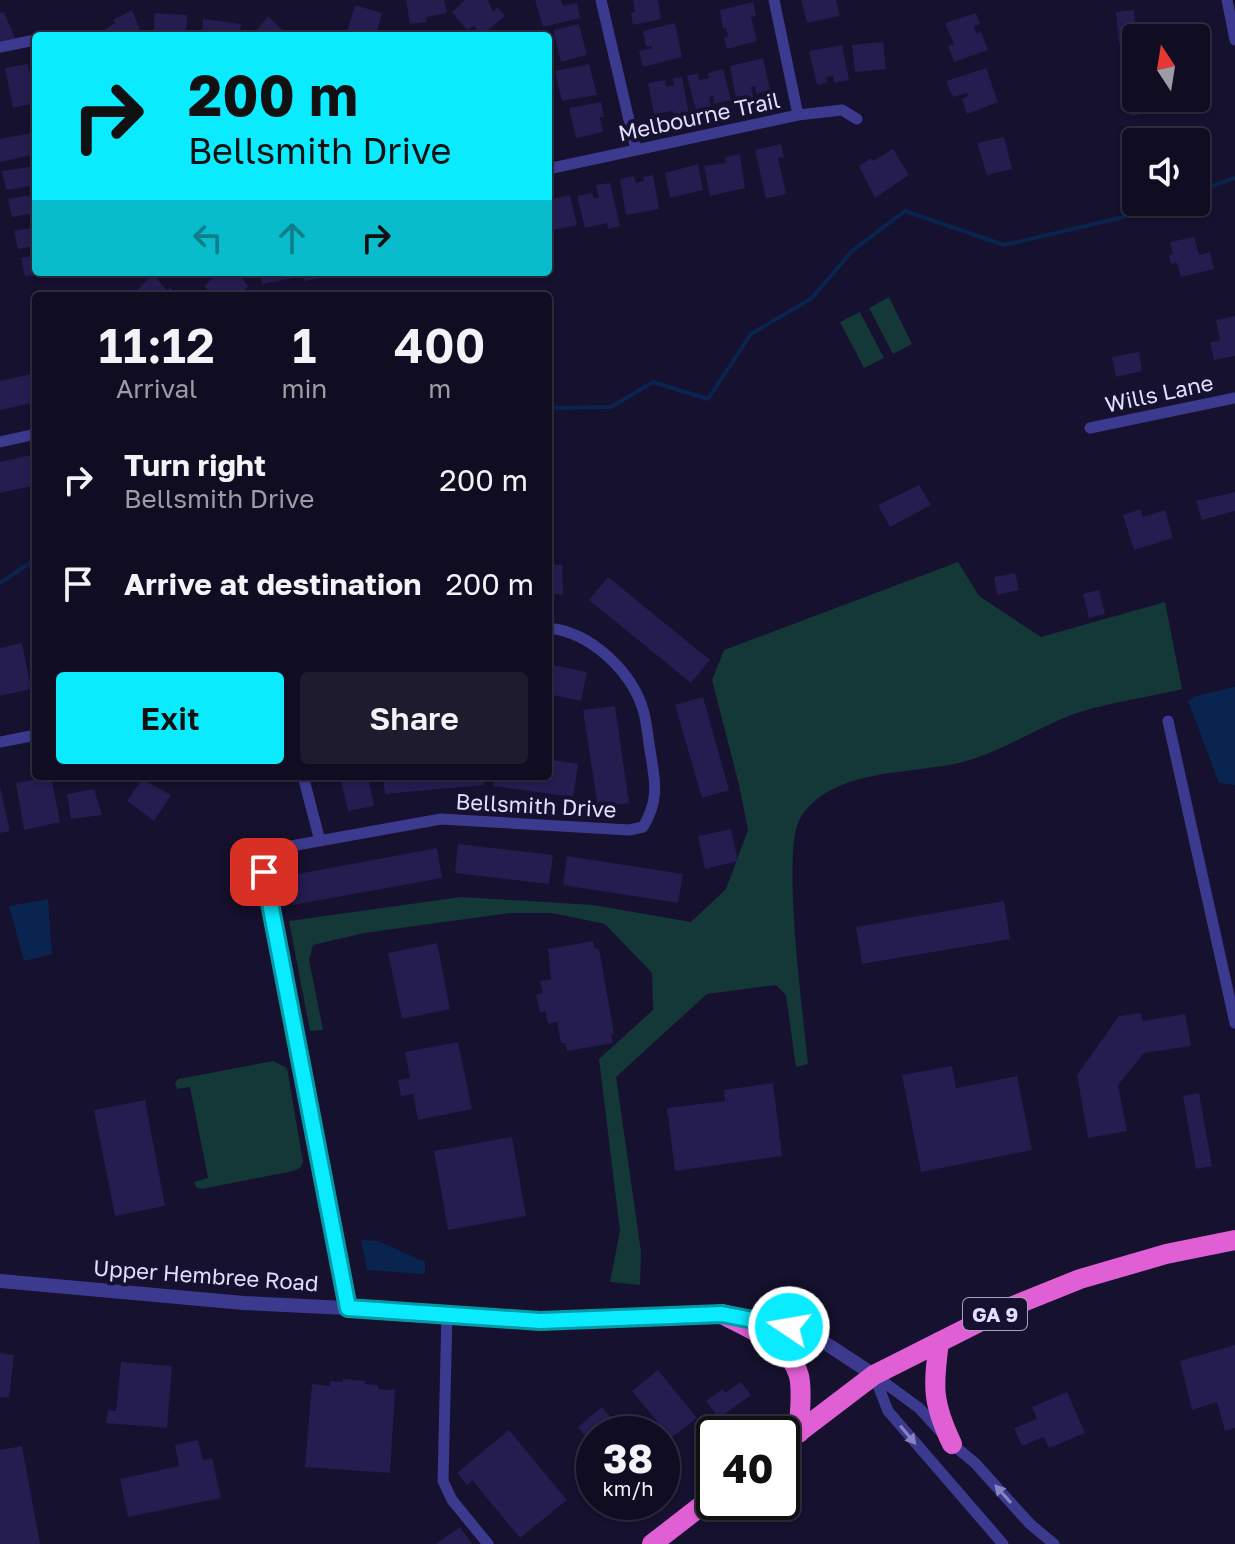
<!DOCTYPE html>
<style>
:root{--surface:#100d22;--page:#1e1b2f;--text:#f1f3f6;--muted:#9c9ca5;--line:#302d40;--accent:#0aebff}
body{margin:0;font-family:"Golos Text",sans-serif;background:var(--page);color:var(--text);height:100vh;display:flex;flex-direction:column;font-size:30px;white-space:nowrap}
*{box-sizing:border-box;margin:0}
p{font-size:26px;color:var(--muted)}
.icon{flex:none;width:44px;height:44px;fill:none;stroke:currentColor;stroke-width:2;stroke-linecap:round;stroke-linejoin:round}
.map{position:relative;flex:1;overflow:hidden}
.side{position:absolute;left:32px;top:292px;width:520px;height:488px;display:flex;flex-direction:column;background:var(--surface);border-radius:8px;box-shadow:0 2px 6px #0004,0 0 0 2px var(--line)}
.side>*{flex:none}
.guide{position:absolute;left:32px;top:32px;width:520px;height:244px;border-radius:8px;box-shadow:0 2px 6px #0004,0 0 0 2px var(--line);background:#0aebff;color:#111;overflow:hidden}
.needle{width:52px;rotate:348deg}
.tools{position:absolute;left:1122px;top:24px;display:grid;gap:16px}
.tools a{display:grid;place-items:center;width:88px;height:88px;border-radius:8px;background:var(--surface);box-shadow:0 2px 6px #0004,0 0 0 2px var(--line);font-size:40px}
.speed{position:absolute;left:576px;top:1416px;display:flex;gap:16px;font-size:40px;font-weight:700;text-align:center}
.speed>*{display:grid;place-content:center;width:104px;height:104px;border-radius:50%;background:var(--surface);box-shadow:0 2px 6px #0004,0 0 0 2px var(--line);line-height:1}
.speed small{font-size:20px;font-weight:400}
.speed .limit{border:4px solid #111;border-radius:12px;background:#fff;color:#111}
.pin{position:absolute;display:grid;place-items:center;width:68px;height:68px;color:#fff;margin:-34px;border-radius:16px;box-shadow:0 4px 12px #0006}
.me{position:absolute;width:88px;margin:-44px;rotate:282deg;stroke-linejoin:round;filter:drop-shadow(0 0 6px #0008)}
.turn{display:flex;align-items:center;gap:28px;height:168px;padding:0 24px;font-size:36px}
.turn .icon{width:104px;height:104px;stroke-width:2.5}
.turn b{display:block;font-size:56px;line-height:68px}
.lanes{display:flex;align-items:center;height:76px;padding:0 24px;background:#0003;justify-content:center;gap:40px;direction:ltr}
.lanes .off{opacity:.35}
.eta{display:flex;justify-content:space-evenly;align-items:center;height:136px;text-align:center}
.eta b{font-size:48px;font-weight:600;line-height:56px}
.cta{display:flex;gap:16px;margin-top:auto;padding:16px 24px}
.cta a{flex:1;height:92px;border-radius:8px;background:var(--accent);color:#111;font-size:32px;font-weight:600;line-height:92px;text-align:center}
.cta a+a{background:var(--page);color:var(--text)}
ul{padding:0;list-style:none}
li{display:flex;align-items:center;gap:24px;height:104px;padding:0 24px}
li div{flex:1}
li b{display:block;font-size:30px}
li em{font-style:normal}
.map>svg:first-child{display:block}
</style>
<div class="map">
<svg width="1235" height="1544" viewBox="0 0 1235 1544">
<rect width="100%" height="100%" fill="#15112e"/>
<!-- green -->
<path fill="#133837" d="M889,297L912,344L893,354L869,308Z
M860,312L884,358L864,368L840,322Z
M958,562L979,596L1041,637L1165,602L1182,689C1146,698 1097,704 1064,718C1033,731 995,754 963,762C912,775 833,767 801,817C780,847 804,1020 808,1064L796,1067L786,995L776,985L707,994L616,1077L641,1252L640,1285L610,1282L620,1231L599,1059L653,1010L652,973L605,924L552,913H510L364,933L313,945L309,960L323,1030L310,1031L289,921L461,897L593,905L691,922L726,889L748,830L739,785L712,680L724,650Z
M273,1061L287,1068L303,1162L300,1168L293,1171L202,1189L196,1187L194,1182L208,1178L190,1087L177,1089L175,1083L178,1079Z"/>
<!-- water -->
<path fill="#09244f" d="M1235,687V785L1219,783L1188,701L1196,696Z
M48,899L52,954L24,961L9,906Z
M361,1240L378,1241L425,1262V1274L367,1270Z"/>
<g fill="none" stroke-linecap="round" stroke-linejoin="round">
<!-- stream -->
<path stroke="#09244f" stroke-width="4" d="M1196,192L1235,178
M548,408L611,407L653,382L708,399L751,334L812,298L852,251L905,211L1004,245L1137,214L1172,202
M0,583L36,559"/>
</g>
<!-- building -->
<path fill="#251c50" d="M406,0H444L447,13L426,17L427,22L410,24Z
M465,0H488L493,12L497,7L505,16L481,36L474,26L467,30L452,12Z
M535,0H561L563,6L577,3L580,18L543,27Z
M633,0H658L661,19L633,25L631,13L635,12Z
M801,0H836L840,16L807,23Z
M753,2L756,16L751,17L757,41L727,49L724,38L728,37L726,28L723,29L720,10Z
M355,5L382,13L376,36H346Z
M132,10L141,32L134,36H107L104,30L115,23L113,20Z
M1134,10L1136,35L1141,34V38H1136V51L1125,52L1124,44H1119L1116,12Z
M4,12L15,38L0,41V13Z
M154,13L187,15L186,36H154Z
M976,13L980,24L974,26L976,34L981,31L988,50L954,62L948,46L954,44L945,23Z
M268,16L289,36H252Z
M203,19L241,24L240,36H202Z
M675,23L682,57L643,67L639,51L652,48V46L646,47L643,31Z
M579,24L587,55L561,62L553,30Z
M883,42L886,69L855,72L852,45Z
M842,45L849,80L834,83L833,76L826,77L827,83L817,85L809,51Z
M763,58L770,90L756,94L755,86L751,87L754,100L737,104L730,66Z
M28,64L35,103L13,108L5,68Z
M589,64L597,95L562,101L555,71Z
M986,68L998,102L967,114L962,99L968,96L967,93L953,97L946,81Z
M723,69L731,100L714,104L713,96L709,97L712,110L697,114L687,76L698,73L699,80L709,78L708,73Z
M1136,74V98H1151L1153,112L1131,116L1124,76Z
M682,77L689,115L675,118L673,111L654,114L648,83L665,80L666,87L674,85L673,78Z
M601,102L604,117H600L603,132L576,138L569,108Z
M36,132V154L0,162V139Z
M1004,137L1012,169L987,175L977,143Z
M781,144L784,157L778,158L786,194L766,199L755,150Z
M893,149L909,175L875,198L859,166L871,158L873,161Z
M740,154L745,188L710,196L704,166L726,163L725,157Z
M698,164L703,190L670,198L665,173Z
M36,166V185L6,190L2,171Z
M653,175L659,209L626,215L620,179L634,176L636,183L644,181L643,177Z
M610,183L620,226L608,229L607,223L585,228L577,196L592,193L594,198H599L596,185Z
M36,194V213L12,217L8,199Z
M570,195L577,225L548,231V200Z
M36,227V246L18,249L14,231Z
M1194,237L1199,255L1210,252L1214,269L1181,277L1177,263L1171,264L1169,255L1173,254L1170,242Z
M36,255V275L25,276L21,258Z
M226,272H237L248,286L238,296H212L204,286L216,275L217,278Z
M260,272H292L294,278L262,284Z
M302,272H335L336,275L304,281Z
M153,273L167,291L170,287L176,293L173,296H135L134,294Z
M1235,316V356L1214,360L1210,342L1220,341L1216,320Z
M1139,352L1142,371L1116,377L1112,357Z
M36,373V402L0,410V381Z
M36,454V485L0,493V462Z
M919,485L931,505L890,527L878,505Z
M1235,492V511L1202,520L1196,501Z
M1141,509L1143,517L1165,510L1173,538L1134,550L1123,515Z
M548,565H562L563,594H548Z
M1015,573L1019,590L997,595L994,577Z
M608,577L710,660L691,683L589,600Z
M1099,590L1105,614L1089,618L1083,594Z
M22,643L31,689L0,696V648Z
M548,664L587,672L581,701L548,694Z
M703,697L729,790L702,798L675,705Z
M615,706L629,803L598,808L583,710Z
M548,759L578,764L573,797L493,786L495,776H548Z
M51,776L60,822L24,830L16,783Z
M340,776H368L374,806L348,811Z
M383,776H483L484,785L385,794Z
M142,779L171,795L154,821L127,801Z
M0,787L10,831L0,833Z
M94,789L102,815L71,819L67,794Z
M731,829L738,861L705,869L698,836Z
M458,844L553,855L549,884L455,873Z
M437,848L442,878L293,905L287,876Z
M567,856L683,874L678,903L563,885Z
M1004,901L1010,939L862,964L856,927Z
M593,941L595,949L599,948L614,1034H611L613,1043L567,1051L565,1043H561L557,1022L548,1024L545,1011L540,1013L536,995L543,993L540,981L551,979L548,949Z
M437,943L450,1009L402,1019L388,953Z
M1141,1013L1143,1021L1185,1014L1191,1046L1144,1053L1118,1085L1127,1131L1088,1138L1077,1075L1119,1016Z
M458,1042L472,1109L418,1120L413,1094L401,1096L398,1080L410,1078L405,1052Z
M952,1066L956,1088L1017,1076L1032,1150L921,1172L902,1075Z
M773,1083L782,1156L675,1171L667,1108L725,1101L724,1090Z
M1199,1093L1212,1166L1196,1169L1183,1096Z
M145,1100L165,1206L115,1216L94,1110Z
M512,1137L526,1216L448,1230L434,1151Z
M1235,1345V1428L1225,1431L1217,1402L1192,1410L1180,1361Z
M0,1353L14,1355L9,1398L0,1397Z
M121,1362L172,1366L167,1428L106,1423L108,1410L116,1411Z
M658,1370L697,1418L671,1438L632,1391Z
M343,1379L365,1381V1384L378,1385V1389L395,1390L390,1473L305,1467L312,1384L330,1386V1381L342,1382Z
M741,1382L751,1395L719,1418L706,1401L723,1389L725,1393Z
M1067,1392L1085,1433L1049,1448L1044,1437L1022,1446L1014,1428L1037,1419L1032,1407Z
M602,1407L624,1434H594V1446L578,1427Z
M509,1430L567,1500L520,1538L472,1480L467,1485L457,1473Z
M198,1440L203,1460L212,1458L221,1498L128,1517L120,1479L179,1466L175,1445Z
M22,1446L40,1544H0V1450Z
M460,1527L472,1544H436Z"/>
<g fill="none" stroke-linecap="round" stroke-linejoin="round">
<!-- minor -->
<path stroke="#3c3a8f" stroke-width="11" d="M601,0L636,150
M774,0L798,115
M1227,0L1235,40
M0,47L35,40
M548,169L798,115L842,110L857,119
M1090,428L1235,398
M0,442L36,434
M1168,721L1235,1023
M0,742L36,735
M303,776L320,841
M348,1308L264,872L273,853L291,846L441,819L629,830L643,827C660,799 655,781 650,750C648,738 647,725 644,713C633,672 591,632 548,628
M447,1313L443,1481L452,1500L488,1544
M874,1375L919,1408L952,1444L975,1463L1030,1524L1054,1544
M874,1375L888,1411L1003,1544"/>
<!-- tertiary -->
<path stroke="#3c3a8f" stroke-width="14" d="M0,1281L244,1303L447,1313L540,1321L722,1314L789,1327L819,1339L874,1375"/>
<!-- trunk -->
<path stroke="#e15fd5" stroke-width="20" d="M722,1314C748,1328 791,1344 799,1376C803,1394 799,1414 799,1433
M939,1342C933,1387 932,1402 952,1444
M782,1445L874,1375L1003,1310L1080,1279L1166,1254L1235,1240
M652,1544L714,1496"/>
</g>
<!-- one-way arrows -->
<defs><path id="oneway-solid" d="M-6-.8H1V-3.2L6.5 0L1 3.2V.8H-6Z" transform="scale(2)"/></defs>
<g fill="#8684c1">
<use href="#oneway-solid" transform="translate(908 1435) rotate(50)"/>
<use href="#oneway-solid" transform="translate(1003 1494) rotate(-132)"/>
</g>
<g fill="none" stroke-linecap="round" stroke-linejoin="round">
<defs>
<path id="route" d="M264,872L348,1308L540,1321L722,1314L789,1327"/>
</defs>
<!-- route casing -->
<use href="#route" stroke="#0699a6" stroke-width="20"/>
<!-- route -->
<use href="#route" stroke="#0aebff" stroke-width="14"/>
</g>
<g text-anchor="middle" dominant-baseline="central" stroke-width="8" stroke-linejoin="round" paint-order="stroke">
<!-- shield labels -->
<rect fill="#15112e" stroke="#a4a0c0" stroke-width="2" x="963" y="1298" width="64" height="32" rx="6"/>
<g font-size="20" font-weight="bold" fill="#e1deff">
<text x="995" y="1314">GA 9</text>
</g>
<!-- street labels -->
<g font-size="22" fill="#e1deff" stroke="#15112e">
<text transform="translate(699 116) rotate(-12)">Melbourne Trail</text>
<text transform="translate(1159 393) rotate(-12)">Wills Lane</text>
<text transform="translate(536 805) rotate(3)">Bellsmith Drive</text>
<text transform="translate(206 1275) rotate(4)">Upper Hembree Road</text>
</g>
</g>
</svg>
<div class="tools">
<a><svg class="needle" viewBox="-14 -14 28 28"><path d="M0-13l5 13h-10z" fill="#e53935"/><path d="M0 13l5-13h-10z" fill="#9c9ca5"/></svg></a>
<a><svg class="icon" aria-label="sound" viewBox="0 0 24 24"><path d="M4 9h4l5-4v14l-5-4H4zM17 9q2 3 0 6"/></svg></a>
</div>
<div class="speed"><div>38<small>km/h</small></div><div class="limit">40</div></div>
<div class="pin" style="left:264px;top:872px;background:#d93025"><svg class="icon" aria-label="arrive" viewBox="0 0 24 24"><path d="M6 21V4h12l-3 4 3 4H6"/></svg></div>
<svg class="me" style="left:789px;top:1327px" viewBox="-20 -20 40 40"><circle r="17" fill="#0aebff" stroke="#fff" stroke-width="3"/><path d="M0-11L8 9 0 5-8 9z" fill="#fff"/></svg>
<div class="guide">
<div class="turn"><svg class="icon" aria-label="right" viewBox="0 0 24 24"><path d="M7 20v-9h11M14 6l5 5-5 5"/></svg><div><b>200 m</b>Bellsmith Drive</div></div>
<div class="lanes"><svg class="icon off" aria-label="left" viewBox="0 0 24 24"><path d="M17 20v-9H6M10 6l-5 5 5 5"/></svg><svg class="icon off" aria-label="ahead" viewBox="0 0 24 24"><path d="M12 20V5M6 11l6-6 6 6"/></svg><svg class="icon" aria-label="right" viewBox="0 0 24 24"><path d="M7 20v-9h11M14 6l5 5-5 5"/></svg></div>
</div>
<section class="side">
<div class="eta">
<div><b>11:12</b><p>Arrival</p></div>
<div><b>1</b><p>min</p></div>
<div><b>400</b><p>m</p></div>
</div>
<ul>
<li><svg class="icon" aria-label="right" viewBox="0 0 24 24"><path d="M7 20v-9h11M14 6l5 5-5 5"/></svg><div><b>Turn right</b><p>Bellsmith Drive</p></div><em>200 m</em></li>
<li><svg class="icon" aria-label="arrive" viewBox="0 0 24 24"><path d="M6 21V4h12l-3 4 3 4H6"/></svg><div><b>Arrive at destination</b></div><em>200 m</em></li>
</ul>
<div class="cta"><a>Exit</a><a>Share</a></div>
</section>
</div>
